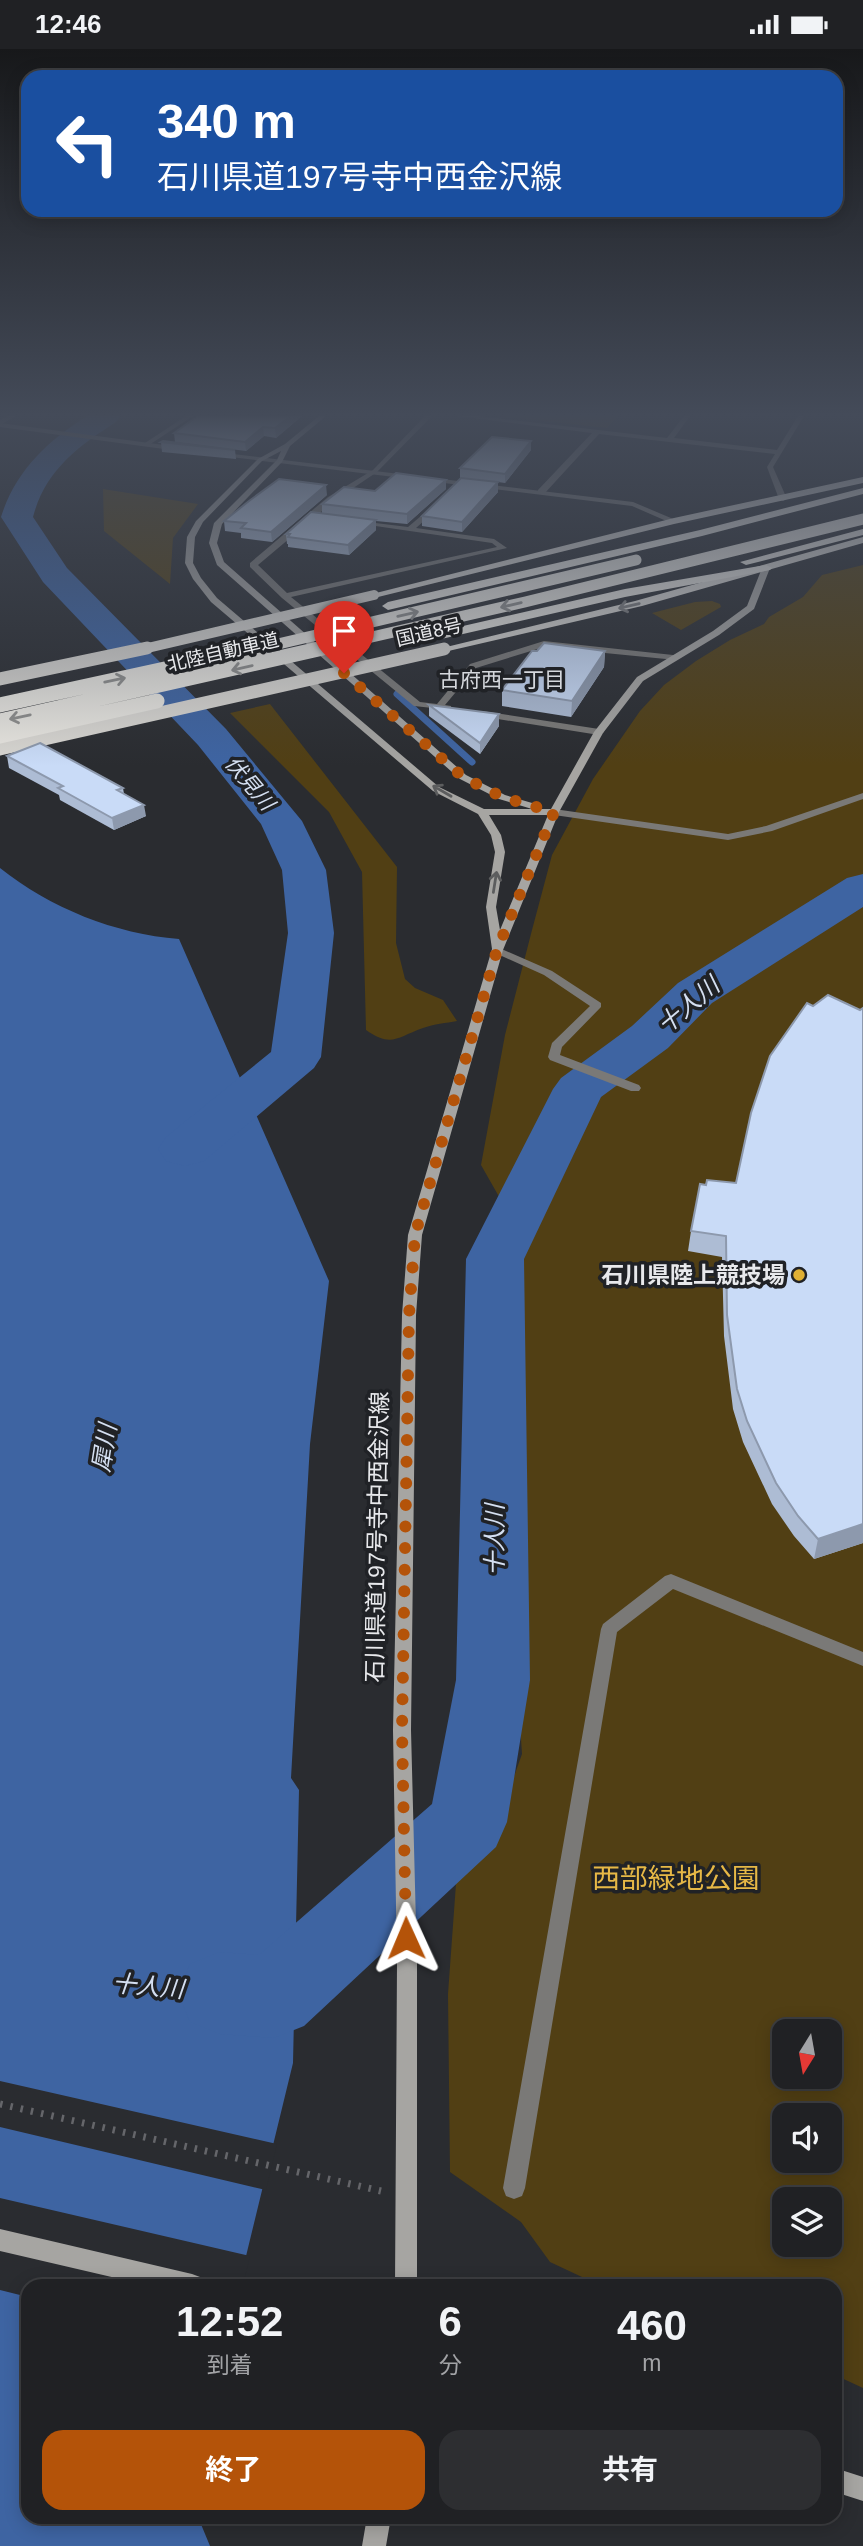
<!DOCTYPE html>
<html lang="ja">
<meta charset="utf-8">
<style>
:root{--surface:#202124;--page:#2d2e31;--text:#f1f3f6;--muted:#a2a3a6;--line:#3d3e41;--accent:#b45309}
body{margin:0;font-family:Helvetica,"Noto Sans JP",sans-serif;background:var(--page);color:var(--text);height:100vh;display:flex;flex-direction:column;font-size:26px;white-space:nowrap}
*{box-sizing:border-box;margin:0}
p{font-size:23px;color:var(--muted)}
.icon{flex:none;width:38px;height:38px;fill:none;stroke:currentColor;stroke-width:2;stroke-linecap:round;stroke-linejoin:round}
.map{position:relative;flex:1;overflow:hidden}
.details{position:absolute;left:21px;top:2230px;width:821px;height:245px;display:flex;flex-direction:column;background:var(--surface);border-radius:21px;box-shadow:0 4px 18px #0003,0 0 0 2px var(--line)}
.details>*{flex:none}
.top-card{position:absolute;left:21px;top:21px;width:822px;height:147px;border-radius:21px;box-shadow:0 4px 18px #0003,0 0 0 2px var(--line);background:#1a4fa0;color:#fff;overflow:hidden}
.needle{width:46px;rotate:191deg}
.buttons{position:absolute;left:772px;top:1970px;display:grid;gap:14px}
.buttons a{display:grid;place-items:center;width:70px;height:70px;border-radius:14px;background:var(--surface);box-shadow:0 4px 18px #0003,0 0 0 2px var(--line);font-size:35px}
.pin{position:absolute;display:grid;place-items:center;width:60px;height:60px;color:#fff;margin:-72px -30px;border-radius:50% 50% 50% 0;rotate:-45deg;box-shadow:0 0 7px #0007}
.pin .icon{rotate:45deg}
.me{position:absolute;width:77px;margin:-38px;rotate:359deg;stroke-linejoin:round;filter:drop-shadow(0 0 5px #0008)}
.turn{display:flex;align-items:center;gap:24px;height:147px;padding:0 21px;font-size:32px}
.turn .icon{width:91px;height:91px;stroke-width:2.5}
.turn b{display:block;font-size:49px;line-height:60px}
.eta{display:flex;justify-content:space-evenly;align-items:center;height:119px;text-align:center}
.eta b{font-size:42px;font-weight:700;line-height:49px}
.primary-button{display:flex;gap:14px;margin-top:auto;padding:14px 21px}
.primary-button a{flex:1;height:80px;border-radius:21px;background:var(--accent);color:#fff;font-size:28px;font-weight:700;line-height:80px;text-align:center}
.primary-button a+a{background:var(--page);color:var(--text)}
.status{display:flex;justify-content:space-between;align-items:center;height:49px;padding:0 35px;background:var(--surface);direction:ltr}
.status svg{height:19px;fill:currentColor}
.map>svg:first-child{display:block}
</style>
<div class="status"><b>12:46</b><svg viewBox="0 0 49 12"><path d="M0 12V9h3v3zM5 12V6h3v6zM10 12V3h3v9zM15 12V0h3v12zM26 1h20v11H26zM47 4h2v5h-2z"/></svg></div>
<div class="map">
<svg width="863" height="2497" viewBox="0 0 863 2497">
<rect width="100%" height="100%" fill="#2a2c30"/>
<!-- green -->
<path fill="#513f14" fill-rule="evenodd" d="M500,367H618L607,379Z
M103,440L198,455L173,489L170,535L104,482Z
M863,516V2339L835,2326V2236H599L550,2213L521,2173L450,2123L448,1945L457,1821L506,1750L522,1705L507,1480L512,1273L523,1190L481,1116L505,986L532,881L552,806L593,730L640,662L664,636L696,612L730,591L764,575L769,568L803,548L822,526ZM784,1983H830V2028H784ZM784,2067H830V2112H784ZM784,2151H830V2196H784Z
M712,552L720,555L721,558L681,581L652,564L695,553Z
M270,655L397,818L396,894L405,930L415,939L443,951L457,972C446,974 434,975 423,979C397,988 392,999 366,981L362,823L329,763L230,664Z"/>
<!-- water -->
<path fill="#3e64a2" d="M0,819C50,859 115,885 179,890L329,1232L310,1395L291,1729L299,1741L293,2014L239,2236H28V2468H198L210,2497H0Z"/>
<!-- pier -->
<path fill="#2a2c30" d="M0,2032L277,2095L266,2141L0,2078Z
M0,2149L250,2207L243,2236H28V2248L0,2241Z"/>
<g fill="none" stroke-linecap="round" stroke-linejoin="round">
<!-- stream -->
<path stroke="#3e64a2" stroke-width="7" d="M397,645L472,713"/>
<!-- river -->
<path fill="#3e64a2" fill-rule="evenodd" d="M87,367H120L116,373C77,398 45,422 33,468L67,519L226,680L302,772L326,821L334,884L321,1008L314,1019L204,1112L185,1117L166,1112L158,1100L166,1088L271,1003L288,884L282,821L261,775L198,696L43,533L1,468C15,423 47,392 87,367Z
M863,825V858L712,954L668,999L601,1048L524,1210L530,1631L507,1773L496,1798L304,1977L274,1989L220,1985L190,1973L178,1944L190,1915L220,1903L259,1906L432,1755L456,1631L466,1210L553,1040L561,1029L632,977L678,934L847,829Z"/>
<!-- path -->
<path stroke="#65666a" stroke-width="7" stroke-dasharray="2.5 8" stroke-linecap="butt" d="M0,2055L381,2142"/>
<!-- service -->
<path fill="#7a7977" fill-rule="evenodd" d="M863,744V750L772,782L728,791L554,766L549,763L554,760L728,785L766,777Z
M671,1525L863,1603V1617L673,1540L617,1583L525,2139L522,2147L514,2150L506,2147L503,2139L601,1580L603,1575L665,1527Z"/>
<!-- minor -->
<path fill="#7a7977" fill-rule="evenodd" d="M8,367H16L0,376V371Z
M186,367H193L149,396H145V394Z
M425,367H432L377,423L334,452L258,516L287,544L497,498L492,494L355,474L359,472L408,478L434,456L437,460L416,479L494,490L507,499L291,548L420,653L437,655L470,615L544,592L673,606L677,609L676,611L544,598L476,619L445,656L451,657V661L414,657L282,549L250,518V514L328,448L373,421Z
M457,367H478L667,389L684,367H690L674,389L777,401L798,367H804L773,418L787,450L783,452L779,450L767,418L775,405L599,385L544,445H538V441L592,384Z
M482,662L599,680L604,683L599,686L479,667L477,665Z
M497,898L552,922L601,954V958L562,998L560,1006L639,1036L641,1039L639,1042H631L550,1011L548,1008L552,994L590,957L544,926L493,903V899Z"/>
<!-- tertiary -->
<path fill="#7a7977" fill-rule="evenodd" d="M0,374L179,398L182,400L179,402L0,378Z
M216,403L633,453L678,472L671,474L632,457L214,406Z"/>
<!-- secondary -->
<path fill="#a6a5a2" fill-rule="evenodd" d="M319,367H326L290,397L282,413L222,475L217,494L224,513L466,726L505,746L539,756V760H551L594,683L637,628L713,582L747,557L762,519L766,517L770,519L754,560L719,586L643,632L603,684L559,763L503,901L422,1186L416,1266L411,1681L417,1915V2236H395L397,1915L393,1681L402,1266L408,1186L492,900L486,858L495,803L491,786L478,765L433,742L211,553L193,530L185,514L187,488L196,472L258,410L285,395ZM281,402L277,411L214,474L209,494L217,516L460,730L499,750L532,760H484L439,738L217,549L201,529L193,514L195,488L203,473L262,412ZM489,766H548L500,881L496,858L505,803L501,786Z
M0,2180L192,2225L200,2228L203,2236H146L0,2202Z
M835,2419L863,2428V2452L835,2443Z
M367,2468H391L386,2497H362Z"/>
<!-- trunk -->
<path fill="#d8d6d1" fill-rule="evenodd" d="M863,428V434L674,475L374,549L368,546L674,469Z
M863,488V494L642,557L444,603L438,600L635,552Z"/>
<!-- motorway -->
<path fill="#e8e6e0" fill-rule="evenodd" d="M863,439V445L702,487L388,561L382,557L388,553L700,481Z
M863,480V486L746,516L740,513Z
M766,516L772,519L770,521L625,548L428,593L422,589L428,585L625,540Z"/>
<!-- trunk-bridge-far1 -->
<path stroke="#d8d6d1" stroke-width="10" d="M139,601L374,546"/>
<!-- trunk-bridge -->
<path stroke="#d8d6d1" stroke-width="13" d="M0,630L147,599
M0,700L444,600"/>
<!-- motorway-bridge-far1 -->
<path stroke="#e8e6e0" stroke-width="11" d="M253,601L636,511
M315,601L525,553L863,470"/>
<!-- motorway-bridge -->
<path stroke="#e8e6e0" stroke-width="15" d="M0,656L261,599
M0,672L323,599
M0,687L157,652"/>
</g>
<!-- wall -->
<path fill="#adbcd4" d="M198,367H302L276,389L264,387L246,402L175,393L174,384Z
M531,392V401L505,434L498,433V443L462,483L422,477V467L461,429H460V419Z
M161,393L235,401L236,410L162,403Z
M446,440L407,475L376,472V481L349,506L288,498V495H287L286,485L322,464V455L375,442Z
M327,446L272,493L241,489V484L225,482L224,472Z
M605,602L604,618L571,668L502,657V641Z
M429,656L499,677L480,705L429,667Z
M7,707L123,739L124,745L146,767L114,781L60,751L59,746L9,719Z
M813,957L860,961L863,959V1494L814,1510L794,1487L772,1455L743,1393L733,1360L724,1287L722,1208L688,1202L691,1182L736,1134Z"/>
<!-- shaded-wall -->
<path fill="#8d99ad" d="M291,367H302L276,389L275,379Z
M263,378L264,387L246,402L245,393Z
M531,392V401L505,434V425Z
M446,431V440L407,475V465Z
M498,433V443L462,483V473Z
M326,436L327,446L272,493L271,483Z
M376,471V481L349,506L348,496Z
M605,602L604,618L571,668L572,652Z
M499,665V677L480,705V694Z
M144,756L146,767L114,781L112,769Z
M863,1475V1494L814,1510L818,1490Z"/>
<!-- building -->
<path fill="#c9dbf7" stroke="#8d99ad" stroke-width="2" d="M198,367H291L275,379L263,378L245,393L174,384Z
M492,388L531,392L505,425L460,419Z
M163,392L235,401L161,393Z
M396,424L446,431L407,465L322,455L344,438L375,442Z
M461,429L498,433L462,473L422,467Z
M279,430L326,436L271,483L241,479L246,474L224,472L249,452Z
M311,463L376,471L348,496L288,488L290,485H286Z
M544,594L605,602L572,652L502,641L532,602H537Z
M429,656L499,665L480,694Z
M40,694L123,739L117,741L144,756L112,769L58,739L63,737L7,707Z
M828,946L860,961L863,959V1475L818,1490L798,1467L776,1434L747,1372L737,1340L727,1266L726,1187L691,1182L700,1135L706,1136L707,1131L736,1134L751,1064L770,1007L807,954L813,957Z"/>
<!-- one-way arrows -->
<defs><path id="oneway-shaft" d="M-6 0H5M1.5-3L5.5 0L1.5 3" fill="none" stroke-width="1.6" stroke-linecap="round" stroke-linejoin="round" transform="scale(1.75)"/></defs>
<g stroke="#8e8e8c">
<use href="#oneway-shaft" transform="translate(511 556) rotate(167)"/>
<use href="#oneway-shaft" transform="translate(408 565) rotate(-13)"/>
<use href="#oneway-shaft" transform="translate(242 619) rotate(167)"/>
<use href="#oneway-shaft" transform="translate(115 631) rotate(-12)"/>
<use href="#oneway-shaft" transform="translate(20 668) rotate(168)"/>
</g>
<use stroke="#7c7c7c" href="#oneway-shaft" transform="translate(629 557) rotate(167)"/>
<g stroke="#5c5d5e">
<use href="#oneway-shaft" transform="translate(442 742) rotate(-150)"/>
<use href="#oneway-shaft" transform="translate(495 833) rotate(-81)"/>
</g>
<!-- sky -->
<linearGradient id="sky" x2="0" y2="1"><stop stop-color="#17181a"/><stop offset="0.51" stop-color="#444b59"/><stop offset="1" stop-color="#444b59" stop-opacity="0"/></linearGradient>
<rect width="863" height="717" fill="url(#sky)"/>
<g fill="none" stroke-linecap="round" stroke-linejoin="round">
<!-- route -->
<path stroke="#b45309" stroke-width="12" stroke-dasharray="0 21.6" d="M344,624L463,728L502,748L554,763L497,901L415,1186L409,1266L402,1681L406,1889"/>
</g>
<!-- markers -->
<circle fill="#e0b034" stroke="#202226" stroke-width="2.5" cx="799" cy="1226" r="7"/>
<g text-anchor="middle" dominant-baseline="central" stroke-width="7" stroke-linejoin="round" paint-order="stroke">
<!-- far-street labels -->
<g font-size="19" fill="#e8e9ec" stroke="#202226">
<text transform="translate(429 583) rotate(-13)">国道8号</text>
<text transform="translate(223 603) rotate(-13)">北陸自動車道</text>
</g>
<!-- far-neighbourhood labels -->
<g font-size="21" fill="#d5d8dd" stroke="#202226">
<text x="502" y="630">古府西一丁目</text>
</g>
<!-- far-water labels -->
<g font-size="21" font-style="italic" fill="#d4dff1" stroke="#202226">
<text transform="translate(250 734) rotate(50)">伏見川</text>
</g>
<!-- poi labels -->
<g font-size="23" font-weight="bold" fill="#e8e9ec" stroke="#202226" text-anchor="end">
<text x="785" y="1226">石川県陸上競技場</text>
</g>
<!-- street labels -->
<g font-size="23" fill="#e8e9ec" stroke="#202226">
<text transform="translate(377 1488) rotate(-89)">石川県道197号寺中西金沢線</text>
</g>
<!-- water labels -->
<g font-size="24" font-style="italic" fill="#d4dff1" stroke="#202226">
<text transform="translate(688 956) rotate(-40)">十人川</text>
<text transform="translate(104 1399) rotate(-81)">犀川</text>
<text transform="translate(494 1491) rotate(-90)">十人川</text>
<text transform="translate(148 1937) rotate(5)">十人川</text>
</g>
<!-- near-park labels -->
<g font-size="28" fill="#e6b846" stroke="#202226">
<text x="676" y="1829">西部緑地公園</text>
</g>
</g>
</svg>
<div class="buttons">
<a><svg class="needle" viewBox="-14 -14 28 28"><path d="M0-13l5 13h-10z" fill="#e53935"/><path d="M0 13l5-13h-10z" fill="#a2a3a6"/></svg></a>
<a><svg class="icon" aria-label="sound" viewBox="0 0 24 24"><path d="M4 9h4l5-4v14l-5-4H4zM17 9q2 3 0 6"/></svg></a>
<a><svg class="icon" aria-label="layers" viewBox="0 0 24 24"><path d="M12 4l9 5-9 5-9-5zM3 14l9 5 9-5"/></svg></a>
</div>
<div class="pin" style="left:344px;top:624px;background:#d93025"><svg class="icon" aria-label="arrive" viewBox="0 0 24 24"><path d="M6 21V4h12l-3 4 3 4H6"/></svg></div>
<svg class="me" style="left:406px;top:1889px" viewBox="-20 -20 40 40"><path d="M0-17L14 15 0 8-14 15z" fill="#b45309" stroke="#fff" stroke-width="4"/></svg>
<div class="top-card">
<div class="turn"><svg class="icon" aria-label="left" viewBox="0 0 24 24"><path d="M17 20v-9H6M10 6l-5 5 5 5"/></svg><div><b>340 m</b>石川県道197号寺中西金沢線</div></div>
</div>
<section class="details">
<div class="eta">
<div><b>12:52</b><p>到着</p></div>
<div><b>6</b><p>分</p></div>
<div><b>460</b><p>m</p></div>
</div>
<div class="primary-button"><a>終了</a><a>共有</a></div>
</section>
</div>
